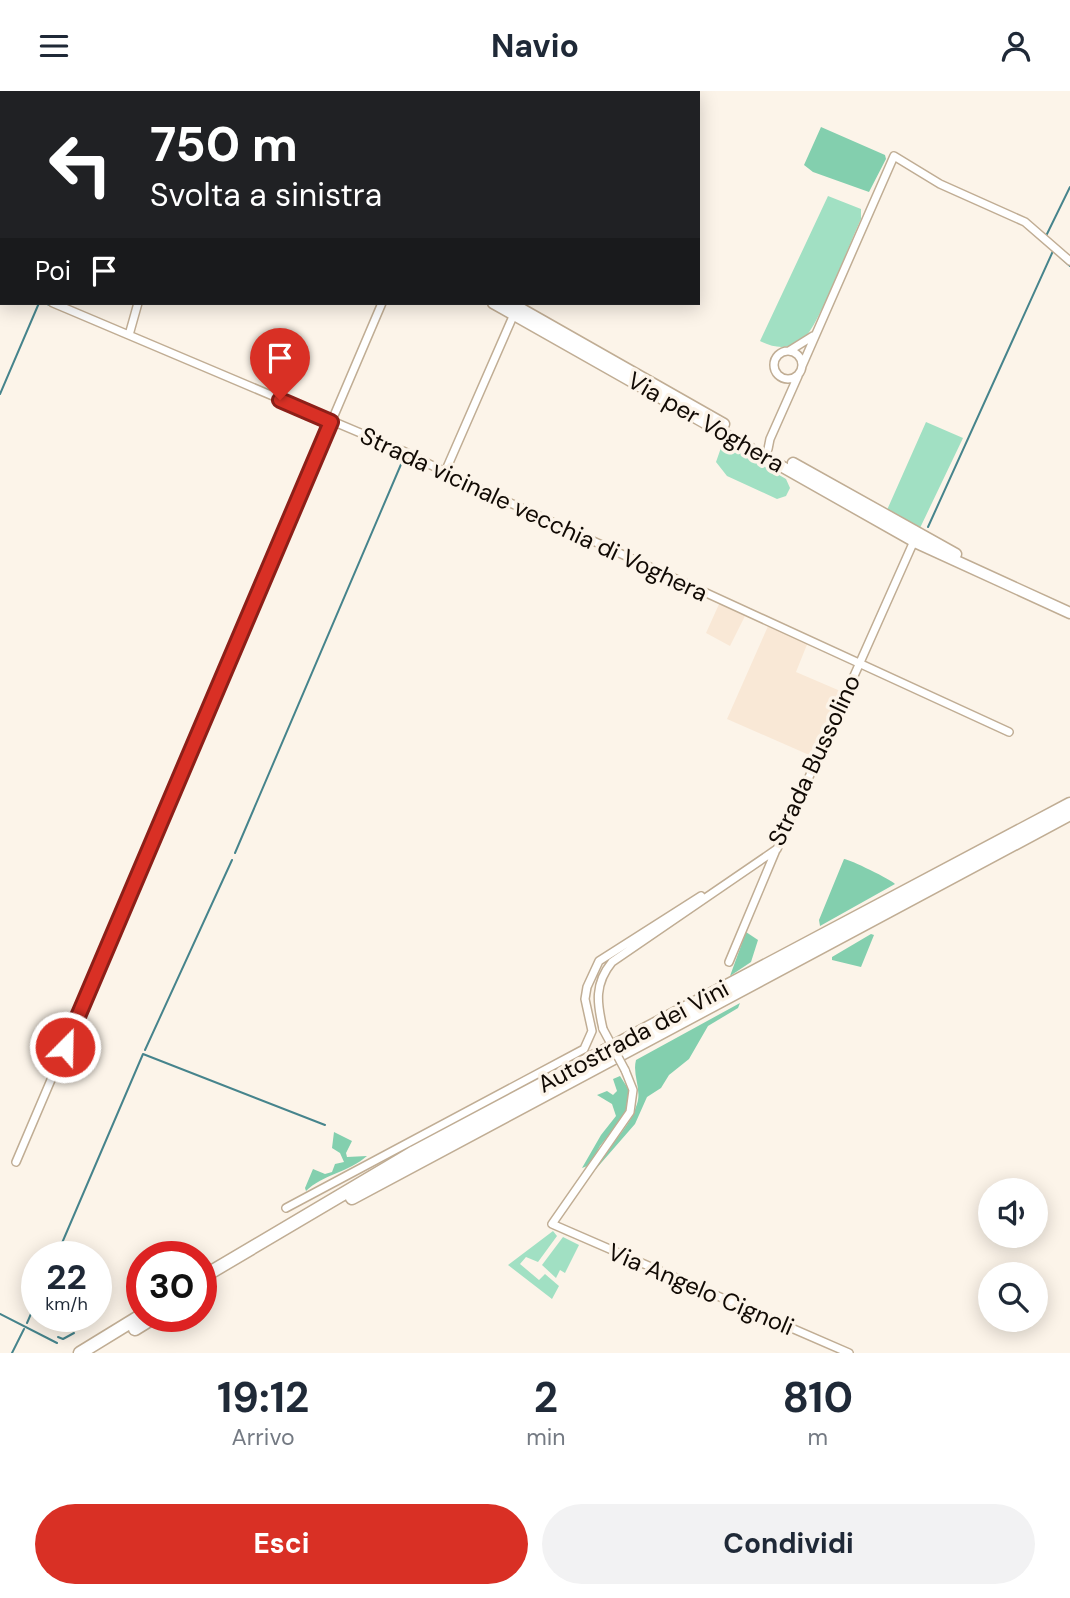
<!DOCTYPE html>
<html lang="it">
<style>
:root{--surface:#fff;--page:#f2f2f3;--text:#1f2937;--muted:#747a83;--accent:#d93025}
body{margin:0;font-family:"DM Sans",sans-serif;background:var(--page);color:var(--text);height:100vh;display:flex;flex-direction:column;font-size:26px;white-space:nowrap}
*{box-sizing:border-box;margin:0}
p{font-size:23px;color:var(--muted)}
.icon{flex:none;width:38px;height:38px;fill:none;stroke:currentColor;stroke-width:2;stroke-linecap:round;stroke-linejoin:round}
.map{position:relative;height:1262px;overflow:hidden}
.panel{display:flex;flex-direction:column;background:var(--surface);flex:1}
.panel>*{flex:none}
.hud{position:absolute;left:0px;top:0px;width:700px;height:214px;box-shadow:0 4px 18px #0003;background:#202124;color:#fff;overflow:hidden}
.controls{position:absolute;left:978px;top:1087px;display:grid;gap:14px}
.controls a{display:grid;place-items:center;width:70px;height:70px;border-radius:50%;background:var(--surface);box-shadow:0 4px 18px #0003;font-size:35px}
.speed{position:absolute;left:21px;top:1150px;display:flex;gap:14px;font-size:35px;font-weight:700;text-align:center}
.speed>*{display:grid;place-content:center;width:91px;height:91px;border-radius:50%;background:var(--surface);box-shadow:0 4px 18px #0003;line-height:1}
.speed small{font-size:18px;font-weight:400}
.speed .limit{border:10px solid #d22;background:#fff;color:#111}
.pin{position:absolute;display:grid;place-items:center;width:60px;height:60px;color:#fff;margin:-72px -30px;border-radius:50% 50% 50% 0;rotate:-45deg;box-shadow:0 0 7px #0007}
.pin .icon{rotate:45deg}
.me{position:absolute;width:77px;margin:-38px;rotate:23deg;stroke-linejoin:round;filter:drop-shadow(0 0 5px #0008)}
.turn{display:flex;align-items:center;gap:24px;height:147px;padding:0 35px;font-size:32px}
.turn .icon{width:91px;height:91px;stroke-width:2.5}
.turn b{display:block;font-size:49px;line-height:60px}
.then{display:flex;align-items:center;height:66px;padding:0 35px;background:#0003;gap:14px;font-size:26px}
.eta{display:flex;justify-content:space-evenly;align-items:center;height:119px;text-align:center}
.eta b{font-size:42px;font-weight:700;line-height:49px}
.primary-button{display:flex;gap:14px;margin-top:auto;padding:14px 35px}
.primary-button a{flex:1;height:80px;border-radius:42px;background:var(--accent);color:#fff;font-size:28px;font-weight:700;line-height:80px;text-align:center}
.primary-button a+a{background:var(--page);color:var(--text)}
header{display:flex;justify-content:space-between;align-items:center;height:91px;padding:0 35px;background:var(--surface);font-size:32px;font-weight:700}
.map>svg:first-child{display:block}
</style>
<header><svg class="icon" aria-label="menu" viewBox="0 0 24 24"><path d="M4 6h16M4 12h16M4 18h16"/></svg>Navio<svg class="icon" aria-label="person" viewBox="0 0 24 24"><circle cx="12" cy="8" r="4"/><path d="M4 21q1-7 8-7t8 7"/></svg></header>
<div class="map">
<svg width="1070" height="1262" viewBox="0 0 1070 1262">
<rect width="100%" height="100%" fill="#fcf4e9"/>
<!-- industrial -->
<path fill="#f9e8d6" d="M720,511L746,523L730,555L706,542Z
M769,533L808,551L796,581L845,602L816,667L727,628Z"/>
<!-- green -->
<path fill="#a1e0c3" d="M828,105L861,118V128C851,149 819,234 805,246C791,259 776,258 760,250Z
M926,331L963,347L920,437L887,419Z
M723,351L786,388L790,397L786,405L777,408L727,385L716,371Z
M553,1140L557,1145L538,1171L526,1166L520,1173L539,1189L545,1183L559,1195L552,1208L508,1174Z
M563,1146L579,1154L565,1182L560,1179L556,1187L542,1174Z"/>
<!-- forest -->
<path fill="#83cfae" d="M821,36L885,64L886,68L869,101L813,81L804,74Z
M844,768C849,768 892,789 895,793L820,835L819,829Z
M746,841L758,849L751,871L730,885Z
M871,843L874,844L861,876L832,869V866Z
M740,912L738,917L708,935L689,968L669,984L661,997L647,1006L635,1033L595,1079C605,1055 628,1042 637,1013C642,998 632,984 636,969Z
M620,985L629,999L625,1024L600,1055L590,1074L582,1077L601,1044L616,1025L612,1013L597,1004L607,1000L613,1004L617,1000L613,988Z
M334,1041L352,1050L346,1062L347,1066L367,1065C349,1081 322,1084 306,1100L305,1097L313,1078L325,1083L332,1081L335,1073L344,1071L340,1062L332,1057Z"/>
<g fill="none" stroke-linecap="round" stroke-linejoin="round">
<!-- stream -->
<path stroke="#46848c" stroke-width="2" d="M1046,145L1070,96
M1060,166L1070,175
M44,212L53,215
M0,303L39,212
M928,436L1053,160
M235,762L405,364
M145,959L232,769
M56,1166L143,963L325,1034
M0,1223L57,1252
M27,1232L37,1209
M58,1246L63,1248L74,1242
M12,1262L24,1238"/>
<defs>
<path id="minor" d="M207,2V0
M0,189L2,190
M53,212L403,360L469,393L1009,641
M129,244L138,212
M789,260L813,245
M774 274a14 14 0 1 1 28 0a14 14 0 1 1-28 0Z
M802,275L894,65L940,93L1025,131L1070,170
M768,358L770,348L798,285
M445,381L514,223
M729,871L776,759
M603,938C597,912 594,893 612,871L777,758L914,450
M625,979L633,999L630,1021L552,1133L849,1262
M16,1071L382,212
M286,1117L584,958L592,940L585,908L587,896L599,870L701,805"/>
<path id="primary" d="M115,0L118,2
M135,0L138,2
M493,212L917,452L1070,522
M511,212L724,333
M793,372L956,463"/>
<path id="motorway" d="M352,1107L1070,723
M201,1187L414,1061L1070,713
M135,1238L156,1225
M80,1262L142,1224"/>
</defs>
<!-- minor casing -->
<use href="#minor" stroke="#c0ad94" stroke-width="10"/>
<!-- primary casing -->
<use href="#primary" stroke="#c0ad94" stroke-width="13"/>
<!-- motorway casing -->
<use href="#motorway" stroke="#c0ad94" stroke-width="15"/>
<!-- minor -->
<use href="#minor" stroke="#fff" stroke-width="7"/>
<!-- primary -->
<use href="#primary" stroke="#fff" stroke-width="10"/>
<!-- motorway -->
<use href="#motorway" stroke="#fff" stroke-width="12"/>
<defs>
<path id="minor-bridge" d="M603,938L625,979"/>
</defs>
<!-- minor-bridge casing -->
<use href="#minor-bridge" stroke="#c0ad94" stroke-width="10" stroke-linecap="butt"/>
<!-- minor-bridge -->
<use href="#minor-bridge" stroke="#fff" stroke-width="7"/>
</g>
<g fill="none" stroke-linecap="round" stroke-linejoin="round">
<defs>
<path id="route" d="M65,956L331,331L280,309"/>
</defs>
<!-- route casing -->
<use href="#route" stroke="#8d1f18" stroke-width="18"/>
<!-- route -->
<use href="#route" stroke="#d93025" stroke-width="12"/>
</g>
<g text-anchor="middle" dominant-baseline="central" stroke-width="7" stroke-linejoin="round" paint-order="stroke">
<!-- street labels -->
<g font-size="24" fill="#110a04" stroke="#fcf4e9">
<text transform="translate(706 331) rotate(30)">Via per Voghera</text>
<text transform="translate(534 423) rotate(25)">Strada vicinale vecchia di Voghera</text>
<text transform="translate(814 669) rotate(-65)">Strada Bussolino</text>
<text transform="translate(633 945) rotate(-28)">Autostrada dei Vini</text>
<text transform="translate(701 1198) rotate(23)">Via Angelo Cignoli</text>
</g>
</g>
</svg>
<div class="controls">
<a><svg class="icon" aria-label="sound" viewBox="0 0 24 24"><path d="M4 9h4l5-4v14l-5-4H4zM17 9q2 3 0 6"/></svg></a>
<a><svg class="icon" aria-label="search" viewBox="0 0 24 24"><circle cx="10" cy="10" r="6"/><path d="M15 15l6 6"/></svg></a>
</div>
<div class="speed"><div>22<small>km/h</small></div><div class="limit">30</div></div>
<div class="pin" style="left:280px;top:309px;background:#d93025"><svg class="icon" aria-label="arrive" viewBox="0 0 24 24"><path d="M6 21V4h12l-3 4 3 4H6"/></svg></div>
<svg class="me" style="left:65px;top:956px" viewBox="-20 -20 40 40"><circle r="17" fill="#d93025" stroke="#fff" stroke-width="3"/><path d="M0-11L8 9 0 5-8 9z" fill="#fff"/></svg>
<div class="hud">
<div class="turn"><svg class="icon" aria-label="left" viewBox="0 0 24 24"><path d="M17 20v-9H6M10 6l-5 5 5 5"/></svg><div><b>750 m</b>Svolta a sinistra</div></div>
<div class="then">Poi<svg class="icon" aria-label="arrive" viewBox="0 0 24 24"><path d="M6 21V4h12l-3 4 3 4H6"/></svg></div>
</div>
</div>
<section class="panel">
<div class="eta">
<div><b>19:12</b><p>Arrivo</p></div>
<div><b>2</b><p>min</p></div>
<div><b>810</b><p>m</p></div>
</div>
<div class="primary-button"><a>Esci</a><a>Condividi</a></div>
</section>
